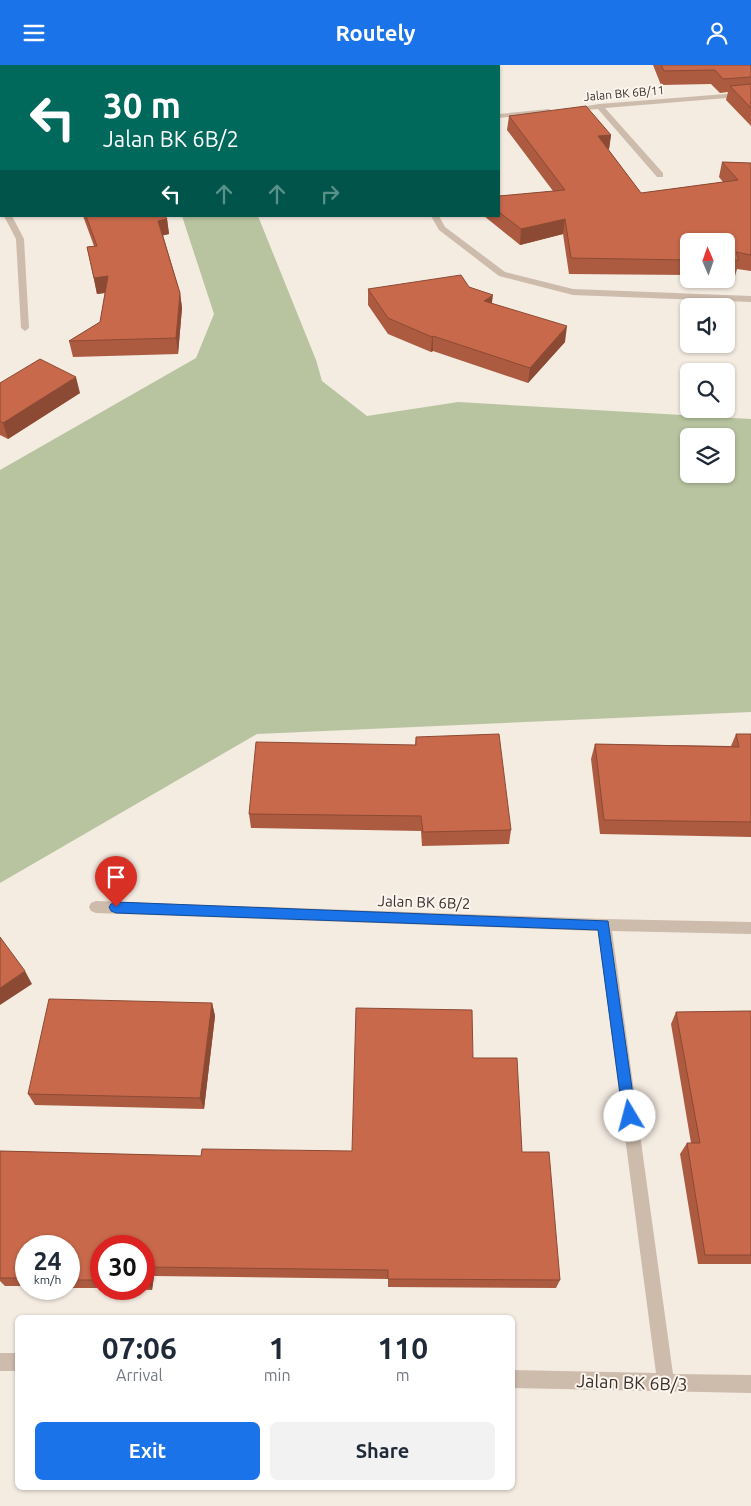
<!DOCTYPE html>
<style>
:root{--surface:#fff;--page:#f2f2f3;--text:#1f2937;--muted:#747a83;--accent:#1a73e8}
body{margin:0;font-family:Ubuntu,sans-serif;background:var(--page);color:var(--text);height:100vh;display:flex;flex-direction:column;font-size:19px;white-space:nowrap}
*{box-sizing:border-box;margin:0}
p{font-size:16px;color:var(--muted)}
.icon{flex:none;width:28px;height:28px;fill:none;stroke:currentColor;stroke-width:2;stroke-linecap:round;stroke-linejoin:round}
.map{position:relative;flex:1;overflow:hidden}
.drawer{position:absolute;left:15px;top:1250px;width:500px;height:175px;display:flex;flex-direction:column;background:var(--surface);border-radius:8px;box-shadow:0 1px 4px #0004}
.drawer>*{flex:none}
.top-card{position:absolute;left:0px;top:0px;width:500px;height:152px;box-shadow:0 1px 4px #0004;background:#00695c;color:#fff;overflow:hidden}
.needle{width:32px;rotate:358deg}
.controls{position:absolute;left:680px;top:168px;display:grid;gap:10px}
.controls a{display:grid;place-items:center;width:55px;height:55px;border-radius:8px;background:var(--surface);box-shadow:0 1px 4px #0004;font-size:25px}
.speed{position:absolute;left:15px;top:1170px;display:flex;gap:10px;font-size:25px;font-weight:700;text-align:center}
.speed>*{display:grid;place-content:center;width:65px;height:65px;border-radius:50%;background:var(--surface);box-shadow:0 1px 4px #0004;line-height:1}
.speed small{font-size:12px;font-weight:400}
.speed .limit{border:8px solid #d22;background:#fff;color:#111}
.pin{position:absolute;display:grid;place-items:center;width:42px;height:42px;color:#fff;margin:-51px -21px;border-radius:50% 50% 50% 0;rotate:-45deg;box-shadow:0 0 5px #0007}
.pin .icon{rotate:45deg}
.me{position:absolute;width:55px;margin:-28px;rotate:352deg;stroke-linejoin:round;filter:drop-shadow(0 0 4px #0008)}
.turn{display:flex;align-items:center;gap:18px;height:105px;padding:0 20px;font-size:22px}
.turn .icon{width:65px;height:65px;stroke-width:2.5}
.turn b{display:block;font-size:35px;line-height:42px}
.lanes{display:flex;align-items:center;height:48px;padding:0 20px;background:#0003;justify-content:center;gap:25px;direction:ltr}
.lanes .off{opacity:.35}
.eta{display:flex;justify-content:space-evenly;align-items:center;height:85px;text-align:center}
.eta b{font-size:30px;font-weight:600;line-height:35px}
.primary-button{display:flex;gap:10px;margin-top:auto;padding:10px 20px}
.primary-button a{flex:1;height:58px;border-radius:8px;background:var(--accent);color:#fff;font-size:20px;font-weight:600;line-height:58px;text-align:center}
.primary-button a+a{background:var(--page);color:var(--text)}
header{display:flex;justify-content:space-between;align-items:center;height:65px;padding:0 20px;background:var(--accent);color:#fff;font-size:22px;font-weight:600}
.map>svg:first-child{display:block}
</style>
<header><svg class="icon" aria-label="menu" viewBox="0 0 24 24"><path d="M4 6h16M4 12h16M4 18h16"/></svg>Routely<svg class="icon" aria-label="person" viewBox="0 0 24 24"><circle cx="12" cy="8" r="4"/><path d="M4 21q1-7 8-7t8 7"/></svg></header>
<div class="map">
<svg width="751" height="1441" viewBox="0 0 751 1441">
<rect width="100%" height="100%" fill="#f4ebe1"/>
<!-- green -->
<path fill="#b8c4a0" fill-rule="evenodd" d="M0,0H197L1,1L0,87Z
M182,151H258L316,295L322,316L367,351L458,337L751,354V647L257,669L0,818V405L196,293L214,249ZM689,371H726V409H689Z"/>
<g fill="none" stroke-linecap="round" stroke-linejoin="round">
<!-- service -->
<path fill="#cdbbac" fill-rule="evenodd" d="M0,20H1V24H0Z"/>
<!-- minor -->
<path fill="#cdbbac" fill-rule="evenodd" d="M751,27V31L605,43L663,108V112H657L598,44L572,46L569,44L599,39Z
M549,44L552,46L551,47L499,53V49Z
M4,151H12L24,174L29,263L25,266L21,263L16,174Z
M431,151H439L445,162L505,207L573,224L751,231V237L573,230L499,211L439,165Z
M96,836L604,854L751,857V869L612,866L673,1309L751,1310V1328L512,1323V1305L656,1308L598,866L96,848L91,846L89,842L91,838Z
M0,1288H18V1306H0Z"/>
</g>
<!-- wall -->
<path fill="#ac5a40" d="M306,0H387L388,1H307Z
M653,0H751V61L726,35L728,27L720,28L711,19L661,20Z
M509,51L611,70L609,84H608L641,128L723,117L719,112L722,97L751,98V206L737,204L735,211H726V176H689V210L569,209L563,169L520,180L484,151H499V131L553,126L507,65Z
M83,151H165L167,154L169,169L163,170L180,228L182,243L178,289L73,292L69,276L100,257L105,228L97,229L87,182L94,181Z
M469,222L492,238L565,277L528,318L433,286L431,287L388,269L368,240V224Z
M0,318L80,328L8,374L0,370Z
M736,669H751V772L600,769L591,694L595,679L731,681Z
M416,672L511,765L509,779L422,781L421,766L251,763L249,749L415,680Z
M212,938L215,951L204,1044L35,1040L28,1029Z
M751,946V1199H698L680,1089L687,1078H691L671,959L676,947Z
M473,993L522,1087L560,1215L556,1223L388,1222V1214L154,1211L152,1225L111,1224H144V1181H101V1223H69V1181H26V1221H5L0,1216V1086L201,1091L352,1086Z"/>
<!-- shaded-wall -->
<path fill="#8c4a34" d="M611,70L609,84L595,86L598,71Z
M0,114H1V130H0Z
M167,154L169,169L161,171L158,156Z
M565,154L563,169L520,180L521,164Z
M108,211L111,227L97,229L94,213Z
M180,228L182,243L178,289L176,273Z
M493,230L491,245L484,236Z
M567,261L565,277L528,318L530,303Z
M433,271V286L431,287L432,272Z
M76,312L80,328L8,374L3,358Z
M25,906L32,919L0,940V923Z
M212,938L215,951L204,1044L200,1033Z
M149,1202L154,1211L152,1225L147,1217Z"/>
<!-- building -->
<path fill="#c8694b" stroke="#8c4a34" d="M316,0H387L388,1H317Z
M661,0H751V12L723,14L715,5L664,6Z
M751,19V43L730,21Z
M586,41L611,70L598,71L641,128L738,115L722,97L751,98V190L736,187L739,195H726V176H689V195L571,193L565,154L521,164L499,147V131L565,125L509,51Z
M1,80V114H0V81Z
M86,151H165L167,154L158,156L180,228L176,273L69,276L100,257L108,211L94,213L87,182L97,181Z
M461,210L469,222L493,230L484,236L567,261L530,303L433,271L432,272L388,253L368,224Z
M40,294L76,312L3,358L0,356V318Z
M499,669L511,765L423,767L421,751L249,749L256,677L416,680V672Z
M736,669H751V757L604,755L595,679L739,682Z
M0,872L25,906L0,923Z
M49,934L212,938L200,1033L28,1029Z
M356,943L472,945L473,993H517L522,1087H549L560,1215L388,1214V1205L149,1202L147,1217H144V1181H101V1215H69V1181H26V1213H0V1086L201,1091L202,1084L352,1086Z
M751,946V1190H705L687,1078H700L676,947Z"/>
<!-- route -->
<path fill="#1a73e8" stroke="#114b97" d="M116,837L608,856L636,1051L634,1056L630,1058L625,1056L623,1051L598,865L116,848L111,846L109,842L111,839Z"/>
<g text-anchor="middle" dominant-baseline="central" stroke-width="4" stroke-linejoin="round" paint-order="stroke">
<!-- far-street labels -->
<g font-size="12" fill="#3b302b" stroke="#fbf5ee">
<text transform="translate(624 28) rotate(-5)">Jalan BK 6B/11</text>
</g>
<!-- street labels -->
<g font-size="15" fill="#3b302b" stroke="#fbf5ee">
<text transform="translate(424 837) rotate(2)">Jalan BK 6B/2</text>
</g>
<!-- near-street labels -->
<g font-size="18" fill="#3b302b" stroke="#fbf5ee">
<text transform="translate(632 1317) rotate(2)">Jalan BK 6B/3</text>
</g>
</g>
</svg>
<div class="controls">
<a><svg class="needle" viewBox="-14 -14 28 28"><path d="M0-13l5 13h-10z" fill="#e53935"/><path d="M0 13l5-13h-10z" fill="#747a83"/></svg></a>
<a><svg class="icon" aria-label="sound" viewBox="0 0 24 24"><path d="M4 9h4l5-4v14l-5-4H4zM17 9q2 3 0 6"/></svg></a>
<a><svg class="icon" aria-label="search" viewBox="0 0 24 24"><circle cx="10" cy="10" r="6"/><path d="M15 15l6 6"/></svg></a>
<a><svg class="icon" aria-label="layers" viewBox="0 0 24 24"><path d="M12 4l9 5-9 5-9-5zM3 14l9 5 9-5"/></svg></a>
</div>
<div class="speed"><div>24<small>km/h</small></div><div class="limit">30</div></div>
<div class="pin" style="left:116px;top:842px;background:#d93025"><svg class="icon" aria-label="arrive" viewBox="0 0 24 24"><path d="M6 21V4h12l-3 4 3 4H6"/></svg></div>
<svg class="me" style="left:630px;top:1051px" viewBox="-20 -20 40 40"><circle r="19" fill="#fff"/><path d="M0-13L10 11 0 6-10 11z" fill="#1a73e8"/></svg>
<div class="top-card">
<div class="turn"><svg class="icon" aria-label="left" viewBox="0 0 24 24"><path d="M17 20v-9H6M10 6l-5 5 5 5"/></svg><div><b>30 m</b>Jalan BK 6B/2</div></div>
<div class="lanes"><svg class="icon" aria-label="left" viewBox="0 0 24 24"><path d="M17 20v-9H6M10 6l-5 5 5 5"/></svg><svg class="icon off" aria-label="ahead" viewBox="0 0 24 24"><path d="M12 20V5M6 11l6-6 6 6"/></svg><svg class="icon off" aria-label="ahead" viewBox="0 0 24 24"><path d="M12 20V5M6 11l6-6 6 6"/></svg><svg class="icon off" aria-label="right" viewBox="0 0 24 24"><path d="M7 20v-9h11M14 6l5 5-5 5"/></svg></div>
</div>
<section class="drawer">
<div class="eta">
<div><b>07:06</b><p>Arrival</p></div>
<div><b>1</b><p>min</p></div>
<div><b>110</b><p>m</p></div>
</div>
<div class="primary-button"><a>Exit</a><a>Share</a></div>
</section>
</div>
